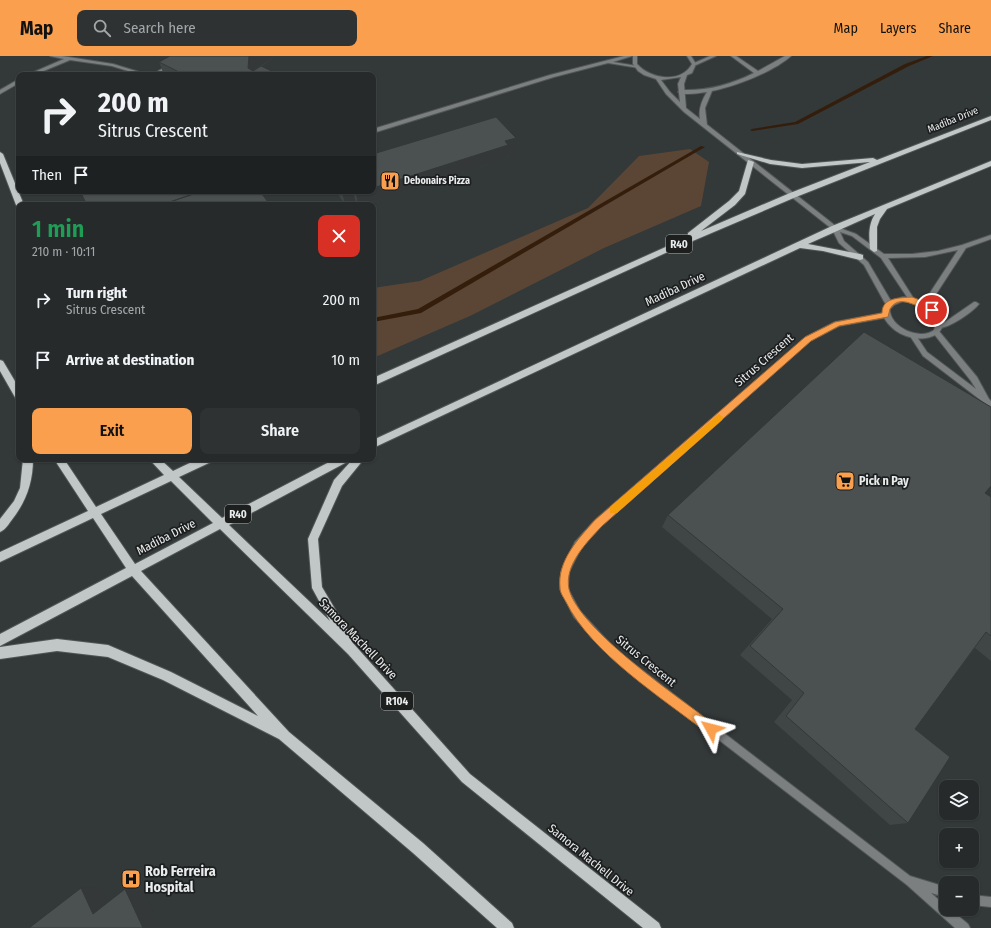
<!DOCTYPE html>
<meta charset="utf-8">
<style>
:root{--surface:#262a2b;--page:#2e3233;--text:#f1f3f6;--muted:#a4a7a9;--line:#424647;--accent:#f99f4d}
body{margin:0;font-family:"Fira Sans Condensed",sans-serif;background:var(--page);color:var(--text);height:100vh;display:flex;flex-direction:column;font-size:15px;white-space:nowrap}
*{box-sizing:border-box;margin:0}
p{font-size:13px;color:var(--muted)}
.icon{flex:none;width:22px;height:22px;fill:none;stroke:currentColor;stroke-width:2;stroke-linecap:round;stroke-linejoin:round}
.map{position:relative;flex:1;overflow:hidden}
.drawer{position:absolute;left:16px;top:146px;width:360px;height:260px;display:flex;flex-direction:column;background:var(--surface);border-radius:8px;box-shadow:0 1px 3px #0004,0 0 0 1px var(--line)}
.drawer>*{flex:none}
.hud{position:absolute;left:16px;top:16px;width:360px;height:122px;border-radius:8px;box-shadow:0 1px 3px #0004,0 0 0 1px var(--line);background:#262a2b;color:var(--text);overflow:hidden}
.buttons{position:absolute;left:939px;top:724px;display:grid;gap:8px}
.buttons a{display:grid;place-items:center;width:40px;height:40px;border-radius:8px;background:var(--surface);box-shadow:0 1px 3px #0004,0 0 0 1px var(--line);font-size:20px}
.pin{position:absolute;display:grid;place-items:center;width:34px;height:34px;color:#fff;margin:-17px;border:2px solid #fff;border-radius:50%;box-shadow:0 1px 4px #0007}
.me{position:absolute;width:44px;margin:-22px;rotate:308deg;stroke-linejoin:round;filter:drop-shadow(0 0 3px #0008)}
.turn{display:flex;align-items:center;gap:14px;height:84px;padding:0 16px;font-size:18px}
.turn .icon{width:52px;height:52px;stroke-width:2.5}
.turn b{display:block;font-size:28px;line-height:34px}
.then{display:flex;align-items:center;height:38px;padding:0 16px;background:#0003;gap:8px;font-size:15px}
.round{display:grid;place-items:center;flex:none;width:42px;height:42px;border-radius:8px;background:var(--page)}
.summary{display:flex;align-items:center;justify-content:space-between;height:68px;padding:0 16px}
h1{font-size:24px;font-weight:600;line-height:30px;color:#1e9e55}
.button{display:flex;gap:8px;margin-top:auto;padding:8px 16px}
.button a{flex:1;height:46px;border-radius:8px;background:var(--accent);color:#111;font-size:16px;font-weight:600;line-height:46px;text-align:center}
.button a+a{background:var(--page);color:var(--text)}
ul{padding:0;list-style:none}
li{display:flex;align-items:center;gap:12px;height:60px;padding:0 16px}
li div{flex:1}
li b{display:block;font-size:15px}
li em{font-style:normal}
header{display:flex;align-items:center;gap:24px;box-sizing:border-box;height:56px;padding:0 20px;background:var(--accent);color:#111}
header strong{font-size:19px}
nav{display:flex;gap:22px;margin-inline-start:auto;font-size:14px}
.search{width:280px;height:36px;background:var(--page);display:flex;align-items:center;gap:10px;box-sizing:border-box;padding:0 14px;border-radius:8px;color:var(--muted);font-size:15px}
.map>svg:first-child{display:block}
</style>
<header>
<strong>Map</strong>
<div class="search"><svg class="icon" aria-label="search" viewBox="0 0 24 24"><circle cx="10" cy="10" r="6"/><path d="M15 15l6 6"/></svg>Search here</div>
<nav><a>Map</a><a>Layers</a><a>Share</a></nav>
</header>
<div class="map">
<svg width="991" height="872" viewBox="0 0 991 872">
<rect width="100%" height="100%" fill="#333839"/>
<!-- green -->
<path fill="#5b4636" d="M690,93L709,106L701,150L604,192L470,260L373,302V232L420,225L588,152L639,100Z"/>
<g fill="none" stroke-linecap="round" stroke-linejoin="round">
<!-- stream -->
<path fill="#341e0b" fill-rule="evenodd" d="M927,0H933L909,10L798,68L752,75L750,74L752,73L795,66L905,8Z
M701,90L705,91L421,257L373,266V262L418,253Z"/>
<defs>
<path id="service" d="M50,0H62L113,8L149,19H141L112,10L70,4L34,19H27L64,3Z
M185,0H191L158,19H151Z
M624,0H632L613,6L637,10H639V12L608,7L554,21L373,77V73L550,19Z
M710,0H716L696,9L692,8Z
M731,0H736L758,15L785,0H791C773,16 736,30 712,35L705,52L707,69L702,70C697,58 700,47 707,36C699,37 686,40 678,36L681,34C707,35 730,29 754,17Z
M19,23V27L0,38V34Z
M974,246H976L979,248C973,256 948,273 938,272V268L945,266Z
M936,273L938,274L977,321L989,343L991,345V352L923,300L910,280L913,277L915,278L927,296L976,333L971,325L934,278L933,276L934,274Z"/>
<path id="minor" d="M633,0H637V8C650,23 681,28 692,8L687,0H691L696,8L692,17L687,19L684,28L686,52L837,171L856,178L884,198H912L938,195L962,189L991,179V183L966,192L929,249C970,279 907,300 884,262L839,270L810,285L601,470L581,492L569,516L568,533L580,555L616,594L910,820L946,831V841L931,837L946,850V853H950L968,868L970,872H955L907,829L610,600L574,561L560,533L561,516L575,486L595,464L806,281L835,266L883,257V253L886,249L864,209L839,187L832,173L684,56L666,38L656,23L644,19L638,15L633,8ZM681,21L678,28L680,46L670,36L661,24ZM840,176L852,180L881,202L907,241H903L891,245L868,206L844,185ZM958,194L924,246L914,243L888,202L925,201ZM903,245C917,247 940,256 934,274C920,285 889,271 890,253L894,249Z
M972,839L991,841V851L972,849Z"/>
<path id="primary" d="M991,60V64L796,141L681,190L373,330V322L688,181V177L729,145L739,135L748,104L754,106L745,138L735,149L701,175L790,137L870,106L802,112L770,108L737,98V96L771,104L802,108L873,102L877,104Z
M0,96L3,98L24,149H19V151L16,149L0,107Z
M991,105V110L887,153L880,163L877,171V195L874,196L870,193C869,180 868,169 875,158L808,188L860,198L863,199V203L860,204L823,195L800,192L373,392V384L832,170Z
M0,304L3,305L19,332V344L16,343L0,315Z
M23,403H33C33,427 26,446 11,465C8,469 5,474 0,476V463L14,445L20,432Z
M54,403H64L96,451L164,419L149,403H160L173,415L198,403H213L211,406L179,421L222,462L335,403H349L347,406L229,469L330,565L312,532L308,483L334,424L353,403H364L342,430L318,483L322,531L351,580L352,586L470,718L659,867L661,872H643L462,726L348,598L220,473L141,515L289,676L423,787L512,867L514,872H497L413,797L279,683L163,624L108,601L57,595L0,603V591L57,583L108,589L171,616L258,660L132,520L0,590V578L126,512L93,462L0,506V496L88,455ZM171,425L213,467L135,508L101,458Z"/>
</defs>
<!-- service casing -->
<use href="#service" stroke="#505556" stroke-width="2"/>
<!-- minor casing -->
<use href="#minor" stroke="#505556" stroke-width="2"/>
<!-- primary casing -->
<use href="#primary" stroke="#505556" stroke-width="2"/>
<!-- service -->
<use href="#service" fill="#7c7f7f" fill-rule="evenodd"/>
<!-- minor -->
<use href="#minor" fill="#7c7f7f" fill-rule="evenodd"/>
<!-- primary -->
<use href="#primary" fill="#c1c6c7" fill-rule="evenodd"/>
</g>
<!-- wall -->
<path fill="#404546" d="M170,0H277L255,14L280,19H164L159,6Z
M516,82V95L508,98L507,102L364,149H357L356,147L348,149H345L336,135H373Z
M985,437L991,441V605L975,592L915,673L908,767L890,769L774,666L792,644L740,599L772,563L662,471L668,459Z"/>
<!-- shaded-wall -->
<path fill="#343839" d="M249,0H277L255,13L254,19L248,12Z
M516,82V95L508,98L507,102L364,149H358L356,137L363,135H373V132Z
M346,135H353L356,147L348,149H345L342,136Z
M101,831L112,856L93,858L81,832Z
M142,832L161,872H143L125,833Z"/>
<!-- building -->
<path fill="#4b5051" stroke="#343839" d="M170,0H249L248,12L253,15L261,10L280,19H185L159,6Z
M496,61L516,82L505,85L508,89L373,132V98Z
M80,135H202L161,149H87Z
M202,135H260L270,149H161Z
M354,135H363L356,137Z
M864,276L991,351V430L985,437L991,441V580L986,576L915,673L950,701L908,767L786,660L804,637L750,590L783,553L668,459Z
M81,832L93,858L125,833L143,872H29Z"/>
<!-- route -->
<path fill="#f99f4d" stroke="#a26732" d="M912,241L928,247L934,252V256C925,258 901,234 890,253L888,261L839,270L811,285L602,470C587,486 564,509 569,533C579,574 680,642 715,669L717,673L715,677L711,679L707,677C662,642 591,597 566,546C564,542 560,537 560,532C557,505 578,483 595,464L805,281L835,266L882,257C882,241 900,242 912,241Z"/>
<!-- slow -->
<path fill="#f59e0b" d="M719,358L723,361L722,364L617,457H610V451Z"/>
<!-- icons -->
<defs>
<symbol id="restaurant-square" viewBox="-11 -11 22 22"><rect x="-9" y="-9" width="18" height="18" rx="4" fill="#f99f4d" stroke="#1d1f1f"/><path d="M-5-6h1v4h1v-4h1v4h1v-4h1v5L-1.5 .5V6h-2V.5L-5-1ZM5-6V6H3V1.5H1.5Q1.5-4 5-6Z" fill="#111"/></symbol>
<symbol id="supermarket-square" viewBox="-11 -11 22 22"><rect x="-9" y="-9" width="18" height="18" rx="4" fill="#f99f4d" stroke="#1d1f1f"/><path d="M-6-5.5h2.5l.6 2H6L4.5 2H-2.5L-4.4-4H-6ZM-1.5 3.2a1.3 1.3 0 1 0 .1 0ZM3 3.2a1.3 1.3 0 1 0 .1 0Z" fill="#111"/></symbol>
<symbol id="hospital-square" viewBox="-11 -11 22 22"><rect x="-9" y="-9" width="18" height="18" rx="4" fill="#f99f4d" stroke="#1d1f1f"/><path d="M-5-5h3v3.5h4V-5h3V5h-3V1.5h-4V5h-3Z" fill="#111"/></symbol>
</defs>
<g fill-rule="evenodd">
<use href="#restaurant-square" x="379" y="114" width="22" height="22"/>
<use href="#supermarket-square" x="834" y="414" width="22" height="22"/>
<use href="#hospital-square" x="120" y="812" width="22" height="22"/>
</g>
<g text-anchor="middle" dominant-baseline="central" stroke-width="3.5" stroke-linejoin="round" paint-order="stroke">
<!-- far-street labels -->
<g font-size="10" fill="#e9eced" stroke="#1d1f1f">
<text transform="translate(953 64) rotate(-22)">Madiba Drive</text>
</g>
<!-- far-poi labels -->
<g font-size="10" font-weight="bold" fill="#e9eced" stroke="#1d1f1f" text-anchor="start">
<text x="404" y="125">Debonairs Pizza</text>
</g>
<!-- shield labels -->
<g fill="#1d1f1f" stroke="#acaeaf" stroke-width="1">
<rect x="666" y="179" width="26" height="18" rx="3"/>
<rect x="225" y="449" width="26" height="18" rx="3"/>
<rect x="381" y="636" width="32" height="18" rx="3"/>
</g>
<g font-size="11" font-weight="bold" fill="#e9eced">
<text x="679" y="188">R40</text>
<text x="238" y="458">R40</text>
<text x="397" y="645">R104</text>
</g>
<!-- street labels -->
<g font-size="12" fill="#e9eced" stroke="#1d1f1f">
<text transform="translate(675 233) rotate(-25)">Madiba Drive</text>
<text transform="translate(764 304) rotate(-41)">Sitrus Crescent</text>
<text transform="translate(166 481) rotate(-27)">Madiba Drive</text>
<text transform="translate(358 583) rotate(46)">Samora Machell Drive</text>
<text transform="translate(646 605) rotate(39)">Sitrus Crescent</text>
<text transform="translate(591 804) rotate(39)">Samora Machell Drive</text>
</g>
<!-- poi labels -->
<g font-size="12" font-weight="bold" fill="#e9eced" stroke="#1d1f1f" text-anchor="start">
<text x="859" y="425">Pick n Pay</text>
</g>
<!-- near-poi labels -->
<g font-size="14" font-weight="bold" fill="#e9eced" stroke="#1d1f1f" text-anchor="start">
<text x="145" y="815">Rob Ferreira<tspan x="145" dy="16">Hospital</tspan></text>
</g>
</g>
</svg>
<div class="buttons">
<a><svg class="icon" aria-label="layers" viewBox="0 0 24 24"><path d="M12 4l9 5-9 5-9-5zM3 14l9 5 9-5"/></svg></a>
<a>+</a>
<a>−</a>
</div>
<div class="pin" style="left:932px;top:254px;background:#d93025"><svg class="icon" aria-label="arrive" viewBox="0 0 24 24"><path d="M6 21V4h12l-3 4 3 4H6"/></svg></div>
<svg class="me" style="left:711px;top:673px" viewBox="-20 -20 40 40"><path d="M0-17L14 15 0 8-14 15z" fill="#f99f4d" stroke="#fff" stroke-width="4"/></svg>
<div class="hud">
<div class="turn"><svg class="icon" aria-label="right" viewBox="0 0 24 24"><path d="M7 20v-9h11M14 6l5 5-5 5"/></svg><div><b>200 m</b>Sitrus Crescent</div></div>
<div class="then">Then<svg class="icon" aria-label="arrive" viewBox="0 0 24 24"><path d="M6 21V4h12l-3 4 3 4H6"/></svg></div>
</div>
<section class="drawer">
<div class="summary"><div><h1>1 min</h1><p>210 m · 10:11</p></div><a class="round" style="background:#d93025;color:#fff"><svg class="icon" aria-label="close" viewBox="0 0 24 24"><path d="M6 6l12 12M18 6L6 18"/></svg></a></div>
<ul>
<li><svg class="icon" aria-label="right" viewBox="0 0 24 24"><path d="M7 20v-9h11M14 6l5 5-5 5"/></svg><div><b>Turn right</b><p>Sitrus Crescent</p></div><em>200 m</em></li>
<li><svg class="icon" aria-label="arrive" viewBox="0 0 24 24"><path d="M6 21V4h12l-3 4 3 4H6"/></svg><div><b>Arrive at destination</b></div><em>10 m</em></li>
</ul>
<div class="button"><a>Exit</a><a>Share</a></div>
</section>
</div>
